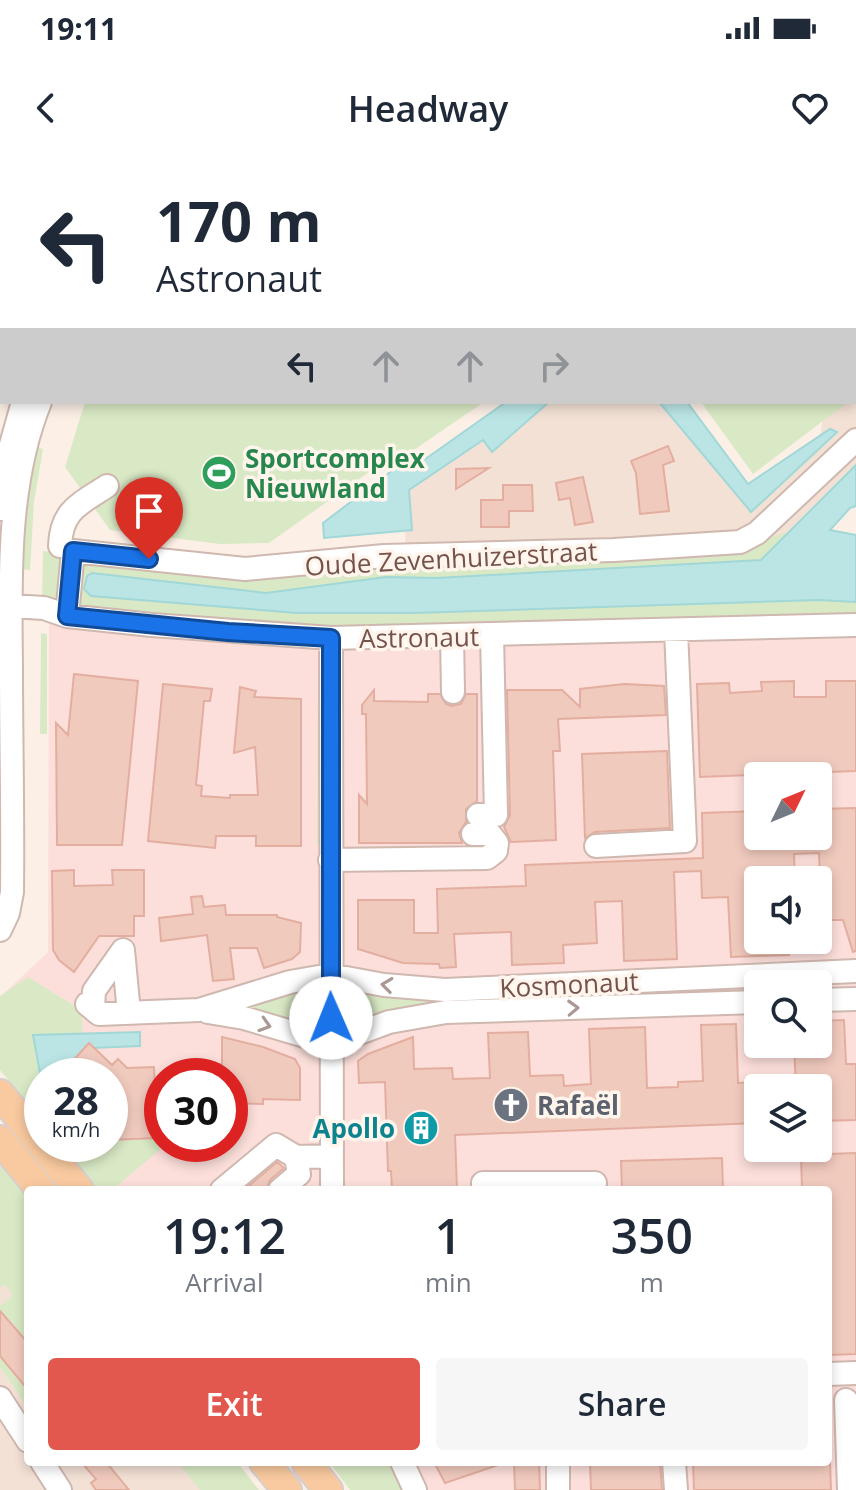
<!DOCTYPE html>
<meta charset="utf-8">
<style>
:root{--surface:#fff;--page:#f6f6f7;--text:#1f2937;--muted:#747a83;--accent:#e3584e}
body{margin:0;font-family:"Open Sans",sans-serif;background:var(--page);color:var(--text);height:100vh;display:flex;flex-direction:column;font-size:30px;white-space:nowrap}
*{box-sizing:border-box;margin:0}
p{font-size:26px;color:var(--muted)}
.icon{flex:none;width:44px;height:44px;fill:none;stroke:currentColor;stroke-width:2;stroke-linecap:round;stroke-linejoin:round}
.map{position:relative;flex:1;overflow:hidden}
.sheet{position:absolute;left:24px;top:1026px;width:808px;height:280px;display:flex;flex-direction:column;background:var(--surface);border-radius:8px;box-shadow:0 4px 12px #0003}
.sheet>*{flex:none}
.banner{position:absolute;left:0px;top:0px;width:856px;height:244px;box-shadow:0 4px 12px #0003;background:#fff;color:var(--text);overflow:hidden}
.needle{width:52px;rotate:47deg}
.controls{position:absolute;left:744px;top:602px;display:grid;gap:16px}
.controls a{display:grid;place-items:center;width:88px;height:88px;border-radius:8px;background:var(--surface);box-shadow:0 4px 12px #0003;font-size:40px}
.speed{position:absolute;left:24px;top:898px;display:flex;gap:16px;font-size:40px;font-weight:700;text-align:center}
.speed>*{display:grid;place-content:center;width:104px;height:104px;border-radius:50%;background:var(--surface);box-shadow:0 4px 12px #0003;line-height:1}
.speed small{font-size:20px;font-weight:400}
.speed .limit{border:12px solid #d22;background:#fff;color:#111}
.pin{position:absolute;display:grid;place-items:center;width:68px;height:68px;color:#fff;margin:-82px -34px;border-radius:50% 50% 50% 0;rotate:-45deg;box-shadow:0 0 8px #0007}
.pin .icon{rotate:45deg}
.me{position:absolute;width:88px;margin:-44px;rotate:359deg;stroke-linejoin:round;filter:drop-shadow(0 0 6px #0008)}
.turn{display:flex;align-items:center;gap:28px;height:168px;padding:0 24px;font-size:36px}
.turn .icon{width:104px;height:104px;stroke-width:2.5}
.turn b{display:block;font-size:56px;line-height:68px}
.lanes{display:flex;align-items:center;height:76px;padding:0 24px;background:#0003;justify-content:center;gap:40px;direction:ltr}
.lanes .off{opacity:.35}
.eta{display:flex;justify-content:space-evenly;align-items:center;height:136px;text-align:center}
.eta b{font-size:48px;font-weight:600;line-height:56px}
.primary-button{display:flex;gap:16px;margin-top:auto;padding:16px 24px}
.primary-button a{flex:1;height:92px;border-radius:8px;background:var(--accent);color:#fff;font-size:32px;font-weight:600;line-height:92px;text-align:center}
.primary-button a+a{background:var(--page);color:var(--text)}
.status{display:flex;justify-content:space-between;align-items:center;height:56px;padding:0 40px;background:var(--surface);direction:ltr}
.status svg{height:22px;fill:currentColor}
header{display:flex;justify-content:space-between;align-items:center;height:104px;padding:0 24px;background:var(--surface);font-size:36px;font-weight:600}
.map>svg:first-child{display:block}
</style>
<div class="status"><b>19:11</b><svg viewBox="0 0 49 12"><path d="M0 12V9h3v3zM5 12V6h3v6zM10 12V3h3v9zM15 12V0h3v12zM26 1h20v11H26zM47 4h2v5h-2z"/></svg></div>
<header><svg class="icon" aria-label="back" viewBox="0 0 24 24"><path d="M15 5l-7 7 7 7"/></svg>Headway<svg class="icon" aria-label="heart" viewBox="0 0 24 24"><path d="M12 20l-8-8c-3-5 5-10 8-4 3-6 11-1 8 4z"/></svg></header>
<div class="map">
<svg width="856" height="1330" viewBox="0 0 856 1330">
<rect width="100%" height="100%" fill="#fcf0e6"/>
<!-- residential -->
<path fill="#f3e1d5" d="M0,0H228L2,2L0,206Z
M856,231V323L794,382L406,408L404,328L540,242H668L750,344L819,284L823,257L843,242H854Z
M0,1079L28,1113V1302H183L206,1330H0Z"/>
<!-- commercial -->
<path fill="#fcdfda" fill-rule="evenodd" d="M49,455L188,471L856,468V1330H358L333,1302H828V1030H97L110,984V916H42V958L0,837L48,792ZM758,616H818V676H758ZM758,720H818V780H758ZM758,824H818V884H758ZM162,916H230V984H162ZM758,928H818V988H758Z"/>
<!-- green -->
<path fill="#d9e9c5" d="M372,0H745L747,2H372Z
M85,242H484L402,298L393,295L269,383L220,384L110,370L65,307Z
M701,242H848L753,314Z
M37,287L43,289L34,342L30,410L16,409Z
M790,371L761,400L436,418L386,417L266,433L92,413L86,416L84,429L92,436L297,453H414L819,440L856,442V456L331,467L217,463L77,449L83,398L148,403L743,387Z
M43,391L66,394L59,439L54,443L42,442Z
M41,473L47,474V574H40Z
M318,509L322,510V683L317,686Z
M28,817L81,850L83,874L34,876L35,894L42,917V962L0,910V836Z
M348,825L435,837V846L348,866L339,858L340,834Z
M291,828H314L313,865L308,868L242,846Z
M157,979L162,988L112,1030H93L60,984H110V981Z
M0,991L28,1030V1184L18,1201L9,1209L28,1232V1248L0,1207V1190L20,1172L9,1159L0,1165V1146L13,1135L5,1124L0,1128Z
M178,1302H237L259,1330H200Z
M329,1302H395L409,1330H350Z"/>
<!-- water -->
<path fill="#bbe5e5" stroke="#a1d7d7" stroke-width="2" d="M506,242H549L492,292L483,280L409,330L412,370L324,378L323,363L402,303L414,307Z
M659,242H687L748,324L830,269L837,272L751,352Z
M856,305V346L850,348L830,370L856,375V442L819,440L414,453H297L91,436L84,429L87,416L92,413L266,433L386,417L436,418L761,400Z
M140,872V886L91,888L65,916L42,917L40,913L33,875Z"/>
<!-- building -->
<path fill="#f1cabe" stroke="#e3ae9f" stroke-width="2" d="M668,286L674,301L663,305L669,351L640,354L636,313L631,301Z
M489,308L456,329V309Z
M583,317L593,362L575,365L570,338L559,340L556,323Z
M503,325H532L533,351H509V367H481V340H503Z
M74,514L138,521L122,685H57L56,563L68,575Z
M794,521V537H826V521H856V611L700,617L697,524L729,523L730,533L762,531L761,522Z
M163,524L212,529L210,541H204L196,625L202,626L201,636L230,638V635H258L255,587L234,593L240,527L256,531L254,537L301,539V686H256V676H216L215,688L148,681Z
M624,524L664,526L666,555L558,559L560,591H553L556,680L511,682L504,667L510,655L507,530H562L580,547V529Z
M374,530V541L428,542V534H440L446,544L452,546L461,544L466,534H477V641L466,649V662L459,673L462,683H359V635L367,644L366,554H362V545Z
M667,591L670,668L595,672L585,678L582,594Z
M856,648V791L853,792L843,760H830L829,716H820L819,693L794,694L795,720H758V780H788L789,795L731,797L728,737L702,738L701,711L674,712L677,799L624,801L622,741L595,742L597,783L563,785L564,803L512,805L511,772L454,774L456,807L440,808L439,804L403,803L358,789V740H414V773H438L437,729L526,726L525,705L703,698L702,653L758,651V676H818V649Z
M74,710V726L113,725L112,710H144V756H134V776H99L74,812L59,800L53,790L52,711Z
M202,736L204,747L225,745L226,755H277V757L301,763L300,792L292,799L264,808L257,788H230L234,819L213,821L207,775L161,781L159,758L193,754L191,737Z
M844,860L846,904H856V960L818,961V928H796L794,884H818V861Z
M736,864L738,923L758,922V963L455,975L457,1030H392L391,1011H388L385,922L359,923L358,901L368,894L413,877L414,909L452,908L453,919L490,918L488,873L528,872L530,916L563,915L564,926L591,924L589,869L645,867L647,928L678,927V922L703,921L701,865Z
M222,877L263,887L295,899L300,908V940L263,939V944L230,943V916H217V904H222Z
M89,883L112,905L118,899L127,908L154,907L157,978L110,980V916H59Z
M856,993V1194L828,1195V1030H802L801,995Z
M722,998L723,1030H622L621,1001Z
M277,1002L284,1008L270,1020L266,1030H244Z
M0,1151L28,1183V1230L0,1196Z
M81,1302H106L129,1330H96L91,1323L96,1319Z
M434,1302H497L498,1305L445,1323Z
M514,1302H539L540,1330H515Z
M590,1302H660L662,1330H591Z
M693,1302H830L831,1330H694Z"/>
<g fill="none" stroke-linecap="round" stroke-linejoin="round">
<defs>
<path id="minor" d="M111,2L114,0
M280,2L283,0
M340,2L341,0
M0,86L2,83
M0,349L7,299L23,242
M60,386C61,350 80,344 107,326
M0,454L11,446L44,448L67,456L152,465L331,478L856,465
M67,456L73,391L245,409L384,396L614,390L740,382L757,373L856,280
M452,476L453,532
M331,478L332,1030
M478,655H496L492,475
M596,686L685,681L676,470
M330,700L487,698L496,691L497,683L490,674H473
M0,770L8,753L12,732C13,657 11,582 11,507C10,420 7,323 40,242
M818,840L856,839
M87,844L99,854L199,850L290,822L330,815L384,825L445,830L856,811
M93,849L94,831L123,790L129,853
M208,852L244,858L315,879H331L354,875L389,862L446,852L758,842
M222,1030L276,985L296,997L330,996
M280,1030L299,1014L296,997
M483,1030V1023H595
M828,1214L856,1213
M0,1238L28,1281
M846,1240L849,1330
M42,1302L60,1330
M402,1302L415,1330
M558,1302V1330
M674,1302L676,1330"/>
<path id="major" d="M0,934L79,1030
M0,980L41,1030
M264,1302L287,1330
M306,1302L328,1330"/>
</defs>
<!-- minor casing -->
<use href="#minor" stroke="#cfb8af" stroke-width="26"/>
<!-- major casing -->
<use href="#major" stroke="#d8cfcd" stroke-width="32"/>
<!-- minor -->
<use href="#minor" stroke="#fff" stroke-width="22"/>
<!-- major -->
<use href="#major" stroke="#f9caa0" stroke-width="28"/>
</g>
<!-- one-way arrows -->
<defs><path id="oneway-chevron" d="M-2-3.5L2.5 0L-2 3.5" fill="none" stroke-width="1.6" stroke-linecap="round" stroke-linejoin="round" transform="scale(2)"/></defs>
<g stroke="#ac9893">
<use href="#oneway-chevron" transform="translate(387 825) rotate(-173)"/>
<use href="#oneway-chevron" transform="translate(573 848) rotate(-2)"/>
<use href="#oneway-chevron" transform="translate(265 865) rotate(17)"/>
</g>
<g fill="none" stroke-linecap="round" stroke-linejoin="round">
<defs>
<path id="route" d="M149,399L73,391L67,456L228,472L331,478V858"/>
</defs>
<!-- route casing -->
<use href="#route" stroke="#114b97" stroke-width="20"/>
<!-- route -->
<use href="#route" stroke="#1a73e8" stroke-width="14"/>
</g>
<!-- icons -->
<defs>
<symbol id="stadium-disc" viewBox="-11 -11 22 22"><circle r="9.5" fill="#2e9e5b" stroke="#fff5ec"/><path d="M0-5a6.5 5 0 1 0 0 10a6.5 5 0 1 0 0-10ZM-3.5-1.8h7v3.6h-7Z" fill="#fff"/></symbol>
<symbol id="church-disc" viewBox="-11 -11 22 22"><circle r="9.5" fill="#6b7280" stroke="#fff5ec"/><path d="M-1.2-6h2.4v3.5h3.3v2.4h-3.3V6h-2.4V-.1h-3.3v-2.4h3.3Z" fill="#fff"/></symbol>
<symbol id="building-disc" viewBox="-11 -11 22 22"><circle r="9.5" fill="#0f9aa8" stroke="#fff5ec"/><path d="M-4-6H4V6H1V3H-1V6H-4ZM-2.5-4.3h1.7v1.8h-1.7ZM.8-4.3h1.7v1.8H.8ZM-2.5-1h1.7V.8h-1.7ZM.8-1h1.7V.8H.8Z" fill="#fff"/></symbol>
</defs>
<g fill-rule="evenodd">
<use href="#stadium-disc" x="199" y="293" width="40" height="40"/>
<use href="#church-disc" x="491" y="925" width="40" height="40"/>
<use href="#building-disc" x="401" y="948" width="40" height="40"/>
</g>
<g text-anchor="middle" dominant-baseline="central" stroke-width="7" stroke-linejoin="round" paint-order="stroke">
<!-- leisure labels -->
<g font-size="26" font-weight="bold" fill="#27864d" stroke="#fff5ec" text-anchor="start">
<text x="245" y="298">Sportcomplex<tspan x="245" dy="30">Nieuwland</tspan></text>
</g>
<!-- street labels -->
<g font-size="26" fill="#75534b" stroke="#fff5ec">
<text transform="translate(451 398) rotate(-3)">Oude Zevenhuizerstraat</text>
<text transform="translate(419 477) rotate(-1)">Astronaut</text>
<text transform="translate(569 824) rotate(-3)">Kosmonaut</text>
</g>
<!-- worship labels -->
<g font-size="26" font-weight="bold" fill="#5b616d" stroke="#fff5ec" text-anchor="start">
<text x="537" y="945">Rafaël</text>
</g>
<!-- culture labels -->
<g font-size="26" font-weight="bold" fill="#0d838f" stroke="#fff5ec" text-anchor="end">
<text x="395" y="968">Apollo</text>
</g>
</g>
</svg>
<div class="controls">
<a><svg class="needle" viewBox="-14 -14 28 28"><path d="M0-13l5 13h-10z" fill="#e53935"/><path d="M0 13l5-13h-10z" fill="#747a83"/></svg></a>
<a><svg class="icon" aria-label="sound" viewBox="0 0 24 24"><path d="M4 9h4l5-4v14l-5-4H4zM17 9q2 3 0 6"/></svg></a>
<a><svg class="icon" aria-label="search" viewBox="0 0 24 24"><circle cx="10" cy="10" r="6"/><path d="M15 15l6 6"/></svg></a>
<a><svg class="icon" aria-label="layers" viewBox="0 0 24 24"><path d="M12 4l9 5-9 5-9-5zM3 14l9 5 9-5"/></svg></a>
</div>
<div class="speed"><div>28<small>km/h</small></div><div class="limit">30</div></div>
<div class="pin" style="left:149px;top:399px;background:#d93025"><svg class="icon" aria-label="arrive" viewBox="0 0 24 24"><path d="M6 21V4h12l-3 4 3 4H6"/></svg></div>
<svg class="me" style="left:331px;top:858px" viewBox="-20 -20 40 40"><circle r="19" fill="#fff"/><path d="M0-13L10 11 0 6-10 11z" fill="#1a73e8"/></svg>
<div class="banner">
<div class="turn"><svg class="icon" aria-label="left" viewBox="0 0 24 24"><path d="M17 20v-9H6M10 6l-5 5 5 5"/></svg><div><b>170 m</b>Astronaut</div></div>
<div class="lanes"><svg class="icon" aria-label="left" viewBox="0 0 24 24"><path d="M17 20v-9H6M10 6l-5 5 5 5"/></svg><svg class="icon off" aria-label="ahead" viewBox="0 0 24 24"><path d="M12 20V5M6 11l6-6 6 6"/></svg><svg class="icon off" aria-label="ahead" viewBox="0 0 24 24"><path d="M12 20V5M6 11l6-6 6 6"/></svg><svg class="icon off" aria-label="right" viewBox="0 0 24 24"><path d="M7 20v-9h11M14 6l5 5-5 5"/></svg></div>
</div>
<section class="sheet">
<div class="eta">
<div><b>19:12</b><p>Arrival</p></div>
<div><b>1</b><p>min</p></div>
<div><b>350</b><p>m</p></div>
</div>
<div class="primary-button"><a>Exit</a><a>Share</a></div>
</section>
</div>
